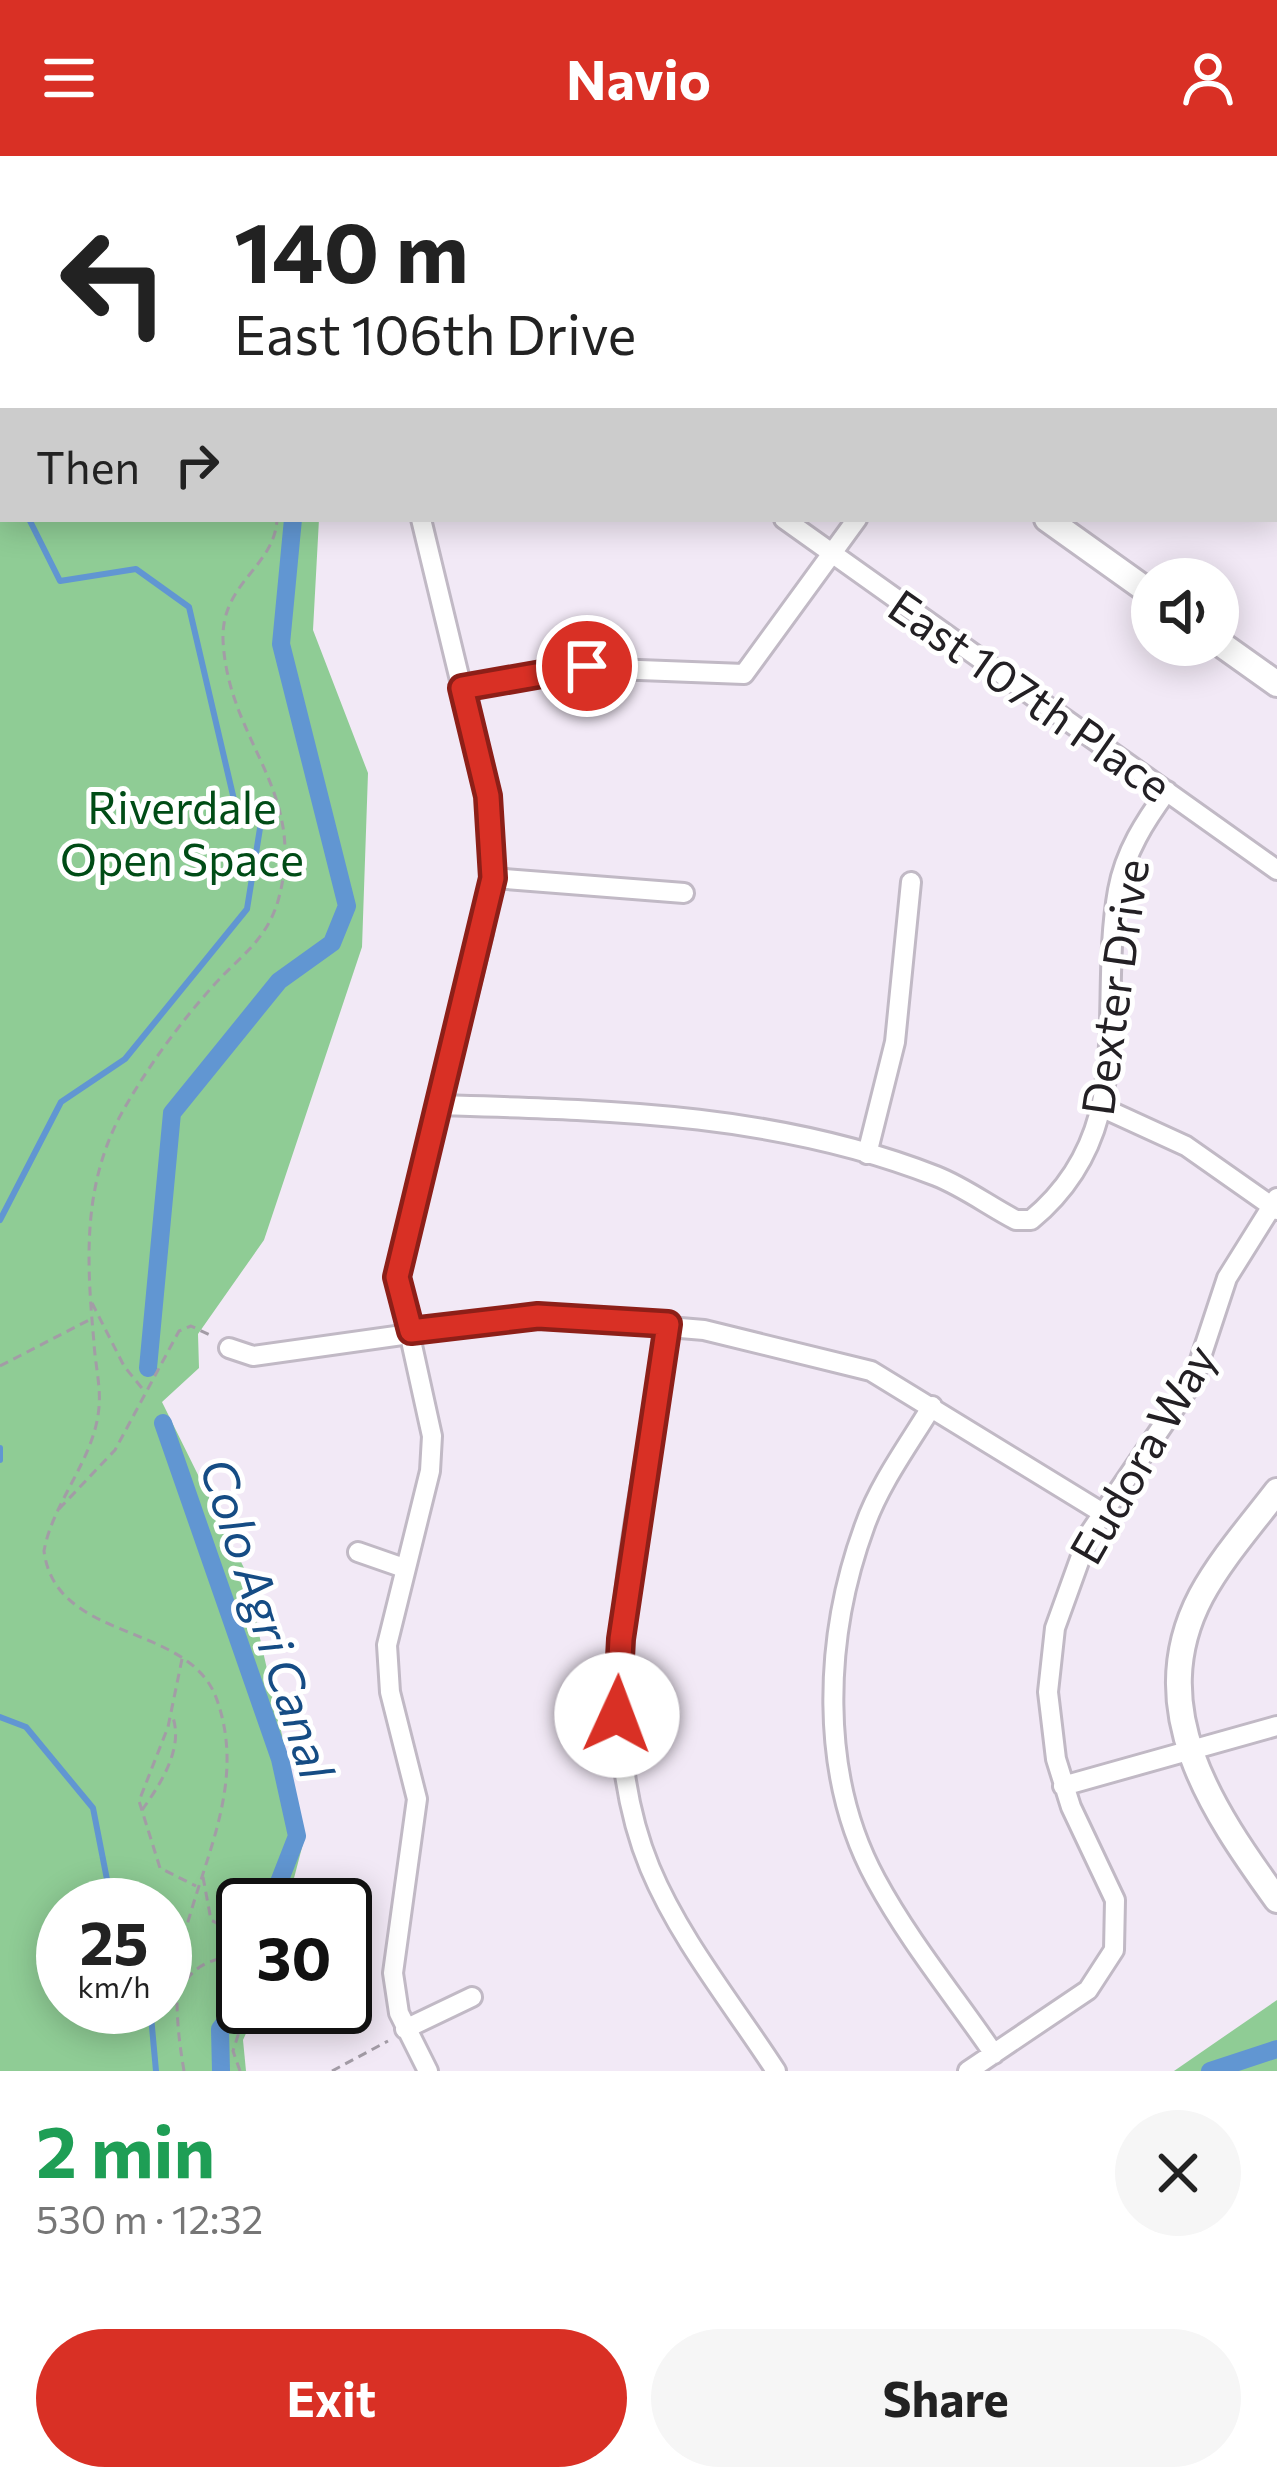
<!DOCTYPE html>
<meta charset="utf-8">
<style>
:root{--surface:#fff;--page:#f6f6f6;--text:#222;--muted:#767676;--accent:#d93025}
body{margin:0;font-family:Commissioner,sans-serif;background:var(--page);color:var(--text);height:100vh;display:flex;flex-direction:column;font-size:45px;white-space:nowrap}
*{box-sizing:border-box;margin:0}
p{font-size:39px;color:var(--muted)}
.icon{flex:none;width:66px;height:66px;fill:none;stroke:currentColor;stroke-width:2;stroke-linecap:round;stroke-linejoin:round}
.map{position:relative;height:1915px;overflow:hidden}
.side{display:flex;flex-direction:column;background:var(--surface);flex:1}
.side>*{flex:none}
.top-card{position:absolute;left:0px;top:0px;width:1278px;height:366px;box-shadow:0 6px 30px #0003;background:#fff;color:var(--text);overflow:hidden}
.controls{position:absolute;left:1131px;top:402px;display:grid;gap:24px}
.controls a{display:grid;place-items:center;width:108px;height:108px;border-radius:50%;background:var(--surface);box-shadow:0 6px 30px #0003;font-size:60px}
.speed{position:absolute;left:36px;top:1722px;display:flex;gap:24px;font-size:60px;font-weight:700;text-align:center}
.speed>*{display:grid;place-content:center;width:156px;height:156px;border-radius:50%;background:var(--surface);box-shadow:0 6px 30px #0003;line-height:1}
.speed small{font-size:30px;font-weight:400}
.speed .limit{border:6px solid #111;border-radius:18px;background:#fff;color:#111}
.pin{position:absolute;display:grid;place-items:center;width:102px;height:102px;color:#fff;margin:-51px;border:6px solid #fff;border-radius:50%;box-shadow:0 3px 12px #0007}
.me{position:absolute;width:132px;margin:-66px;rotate:2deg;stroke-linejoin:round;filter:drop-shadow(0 0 9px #0008)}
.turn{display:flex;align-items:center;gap:42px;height:252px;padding:0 36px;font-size:54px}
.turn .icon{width:156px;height:156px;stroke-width:2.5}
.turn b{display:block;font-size:84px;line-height:102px}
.then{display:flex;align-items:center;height:114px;padding:0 36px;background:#0003;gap:24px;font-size:45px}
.round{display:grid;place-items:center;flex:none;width:126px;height:126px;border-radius:63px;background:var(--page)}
.overview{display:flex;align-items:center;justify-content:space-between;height:204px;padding:0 36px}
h1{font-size:72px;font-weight:700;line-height:90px;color:#1e9e55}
.button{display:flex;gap:24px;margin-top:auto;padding:24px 36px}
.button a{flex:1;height:138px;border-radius:72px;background:var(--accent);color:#fff;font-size:48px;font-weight:700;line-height:138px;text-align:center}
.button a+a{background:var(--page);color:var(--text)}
header{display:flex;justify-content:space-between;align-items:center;height:156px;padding:0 36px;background:var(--accent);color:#fff;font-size:54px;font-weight:700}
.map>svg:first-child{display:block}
</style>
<header><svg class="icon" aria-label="menu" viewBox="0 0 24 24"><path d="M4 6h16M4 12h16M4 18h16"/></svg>Navio<svg class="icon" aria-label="person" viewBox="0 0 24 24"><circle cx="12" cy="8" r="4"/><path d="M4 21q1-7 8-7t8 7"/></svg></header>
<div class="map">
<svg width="1277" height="1915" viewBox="0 0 1277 1915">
<rect width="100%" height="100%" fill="#f2e9f6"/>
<!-- green -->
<path fill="#8fcc95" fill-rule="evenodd" d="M0,0H246L3,3V363H319L313,474L368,617L362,791L264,1084L198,1178L199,1212L162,1246L244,1412L305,1680L287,1749H243V1851H258L243,1884L246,1915H0ZM63,1749H165V1851H63Z
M1277,1844V1915H1174Z"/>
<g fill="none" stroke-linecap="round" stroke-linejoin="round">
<!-- stream -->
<path stroke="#6196d2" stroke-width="6" d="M120,3V0
M0,1064L61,946L125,903L247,753L261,666L235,648L189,451L136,413L60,425L29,363
M0,1292V1304
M0,1561L26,1571L93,1652L112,1749
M144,1851L151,1860L156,1915"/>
<!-- canal -->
<path stroke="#6196d2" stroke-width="18" d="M225,0V3
M148,1212L172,957L279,825L332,787L347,750L281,488L293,363
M163,1267L280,1603L297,1680L270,1749
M221,1915L220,1873L243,1843
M1210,1915L1277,1893"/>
<defs>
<path id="minor" d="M778,0L782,3
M1012,3L1014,0
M1275,102L1277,103
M1275,349L1277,350
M421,363L488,640L494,707L483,777L397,1121L432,1280L430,1315L387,1489L390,1536L417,1643L393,1817L399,1857L428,1915
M784,363L1277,714
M462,532L561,511L744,518L857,363
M493,722L684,737
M439,949C607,954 776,957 936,1020C964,1031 989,1050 1016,1064H1031C1140,974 1097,852 1118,734C1125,696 1145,665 1167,635
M1103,952L1186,990L1277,1054
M867,998L895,886L911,726
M668,1168C644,1339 582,1548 650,1712C680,1784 734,1850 776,1915
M229,1192L253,1200L538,1160L704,1174L871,1215L1101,1356
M932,1250C909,1288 880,1327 865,1369C824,1480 818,1618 876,1724C909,1785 955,1841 994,1898
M358,1396L404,1412
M1063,1630L1277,1570
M405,1873L472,1841
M968,1915L1088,1834L1114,1794L1115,1744L1071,1651L1056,1603L1048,1536L1055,1472L1089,1378L1193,1225L1227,1122L1277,1042"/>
<path id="tertiary" d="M535,0L539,3
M1047,363L1152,438
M1218,486L1277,528
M1277,1335C1251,1369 1221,1403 1201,1440C1142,1552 1212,1654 1277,1744"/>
</defs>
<!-- minor casing -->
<use href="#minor" stroke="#c1b9c5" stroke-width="24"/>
<!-- tertiary casing -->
<use href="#tertiary" stroke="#c1b9c5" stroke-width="30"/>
<!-- path -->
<path stroke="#a39ca6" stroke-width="3" stroke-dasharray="9 6" stroke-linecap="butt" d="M175,3V0
M92,1147L124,1210L145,1236
M0,1210L89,1164
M59,1353L115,1294L179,1175L191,1170L212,1180
M182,1503L168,1571L139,1645L160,1712L196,1730
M142,1654C160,1629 185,1591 172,1559
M203,1721L211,1764L243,1781
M178,1836C204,1792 223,1814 243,1784
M184,1915C176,1869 173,1823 185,1777C205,1699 246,1626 217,1544C190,1465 56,1488 44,1395C53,1345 95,1303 99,1251C101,1231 95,1207 94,1187C87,1110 82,1036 118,964C143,917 178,869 213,830C240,800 266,785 278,745C309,635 228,587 223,484C221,426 275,411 277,363
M240,1915L233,1895L247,1851
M332,1915L388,1885"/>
<!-- minor -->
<use href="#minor" stroke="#fff" stroke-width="18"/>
<!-- tertiary -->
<use href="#tertiary" stroke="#fff" stroke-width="24"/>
</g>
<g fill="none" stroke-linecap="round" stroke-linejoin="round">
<defs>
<path id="route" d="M587,510L462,532L488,640L493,722L397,1121L411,1175L538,1160L668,1168L621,1483L617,1559"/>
</defs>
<!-- route casing -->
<use href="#route" stroke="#8d1f18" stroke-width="30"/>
<!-- route -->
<use href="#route" stroke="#d93025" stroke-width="21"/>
</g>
<g text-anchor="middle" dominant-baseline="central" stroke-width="10" stroke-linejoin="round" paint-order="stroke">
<!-- street labels -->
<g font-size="45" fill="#232024" stroke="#fff">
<text transform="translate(1031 538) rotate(35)">East 107th Place</text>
<text transform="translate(1113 831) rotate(-82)">Dexter Drive</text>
<text transform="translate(1141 1297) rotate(-60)">Eudora Way</text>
</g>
<!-- park labels -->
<g font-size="45" fill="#004c16" stroke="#fff">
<text x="182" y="649">Riverdale<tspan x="182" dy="52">Open Space</tspan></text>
</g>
<!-- water labels -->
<g font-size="48" font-style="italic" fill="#154c84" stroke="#fff">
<text transform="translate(269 1462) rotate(72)">Colo Agri Canal</text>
</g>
</g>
</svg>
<div class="controls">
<a><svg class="icon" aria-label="sound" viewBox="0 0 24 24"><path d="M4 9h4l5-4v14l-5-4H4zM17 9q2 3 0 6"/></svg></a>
</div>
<div class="speed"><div>25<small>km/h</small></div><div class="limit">30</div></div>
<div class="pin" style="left:587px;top:510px;background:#d93025"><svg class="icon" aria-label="arrive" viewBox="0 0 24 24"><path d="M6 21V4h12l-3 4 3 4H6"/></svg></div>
<svg class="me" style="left:617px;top:1559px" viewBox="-20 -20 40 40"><circle r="19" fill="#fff"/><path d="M0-13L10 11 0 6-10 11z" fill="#d93025"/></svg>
<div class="top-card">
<div class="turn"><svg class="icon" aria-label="left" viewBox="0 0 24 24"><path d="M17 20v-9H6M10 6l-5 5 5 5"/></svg><div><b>140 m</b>East 106th Drive</div></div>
<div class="then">Then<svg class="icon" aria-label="right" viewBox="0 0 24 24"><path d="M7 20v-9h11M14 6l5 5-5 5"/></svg></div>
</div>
</div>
<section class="side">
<div class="overview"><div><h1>2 min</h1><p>530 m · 12:32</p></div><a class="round"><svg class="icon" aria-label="close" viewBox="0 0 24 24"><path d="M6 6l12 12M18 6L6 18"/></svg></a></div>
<div class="button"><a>Exit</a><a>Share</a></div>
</section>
